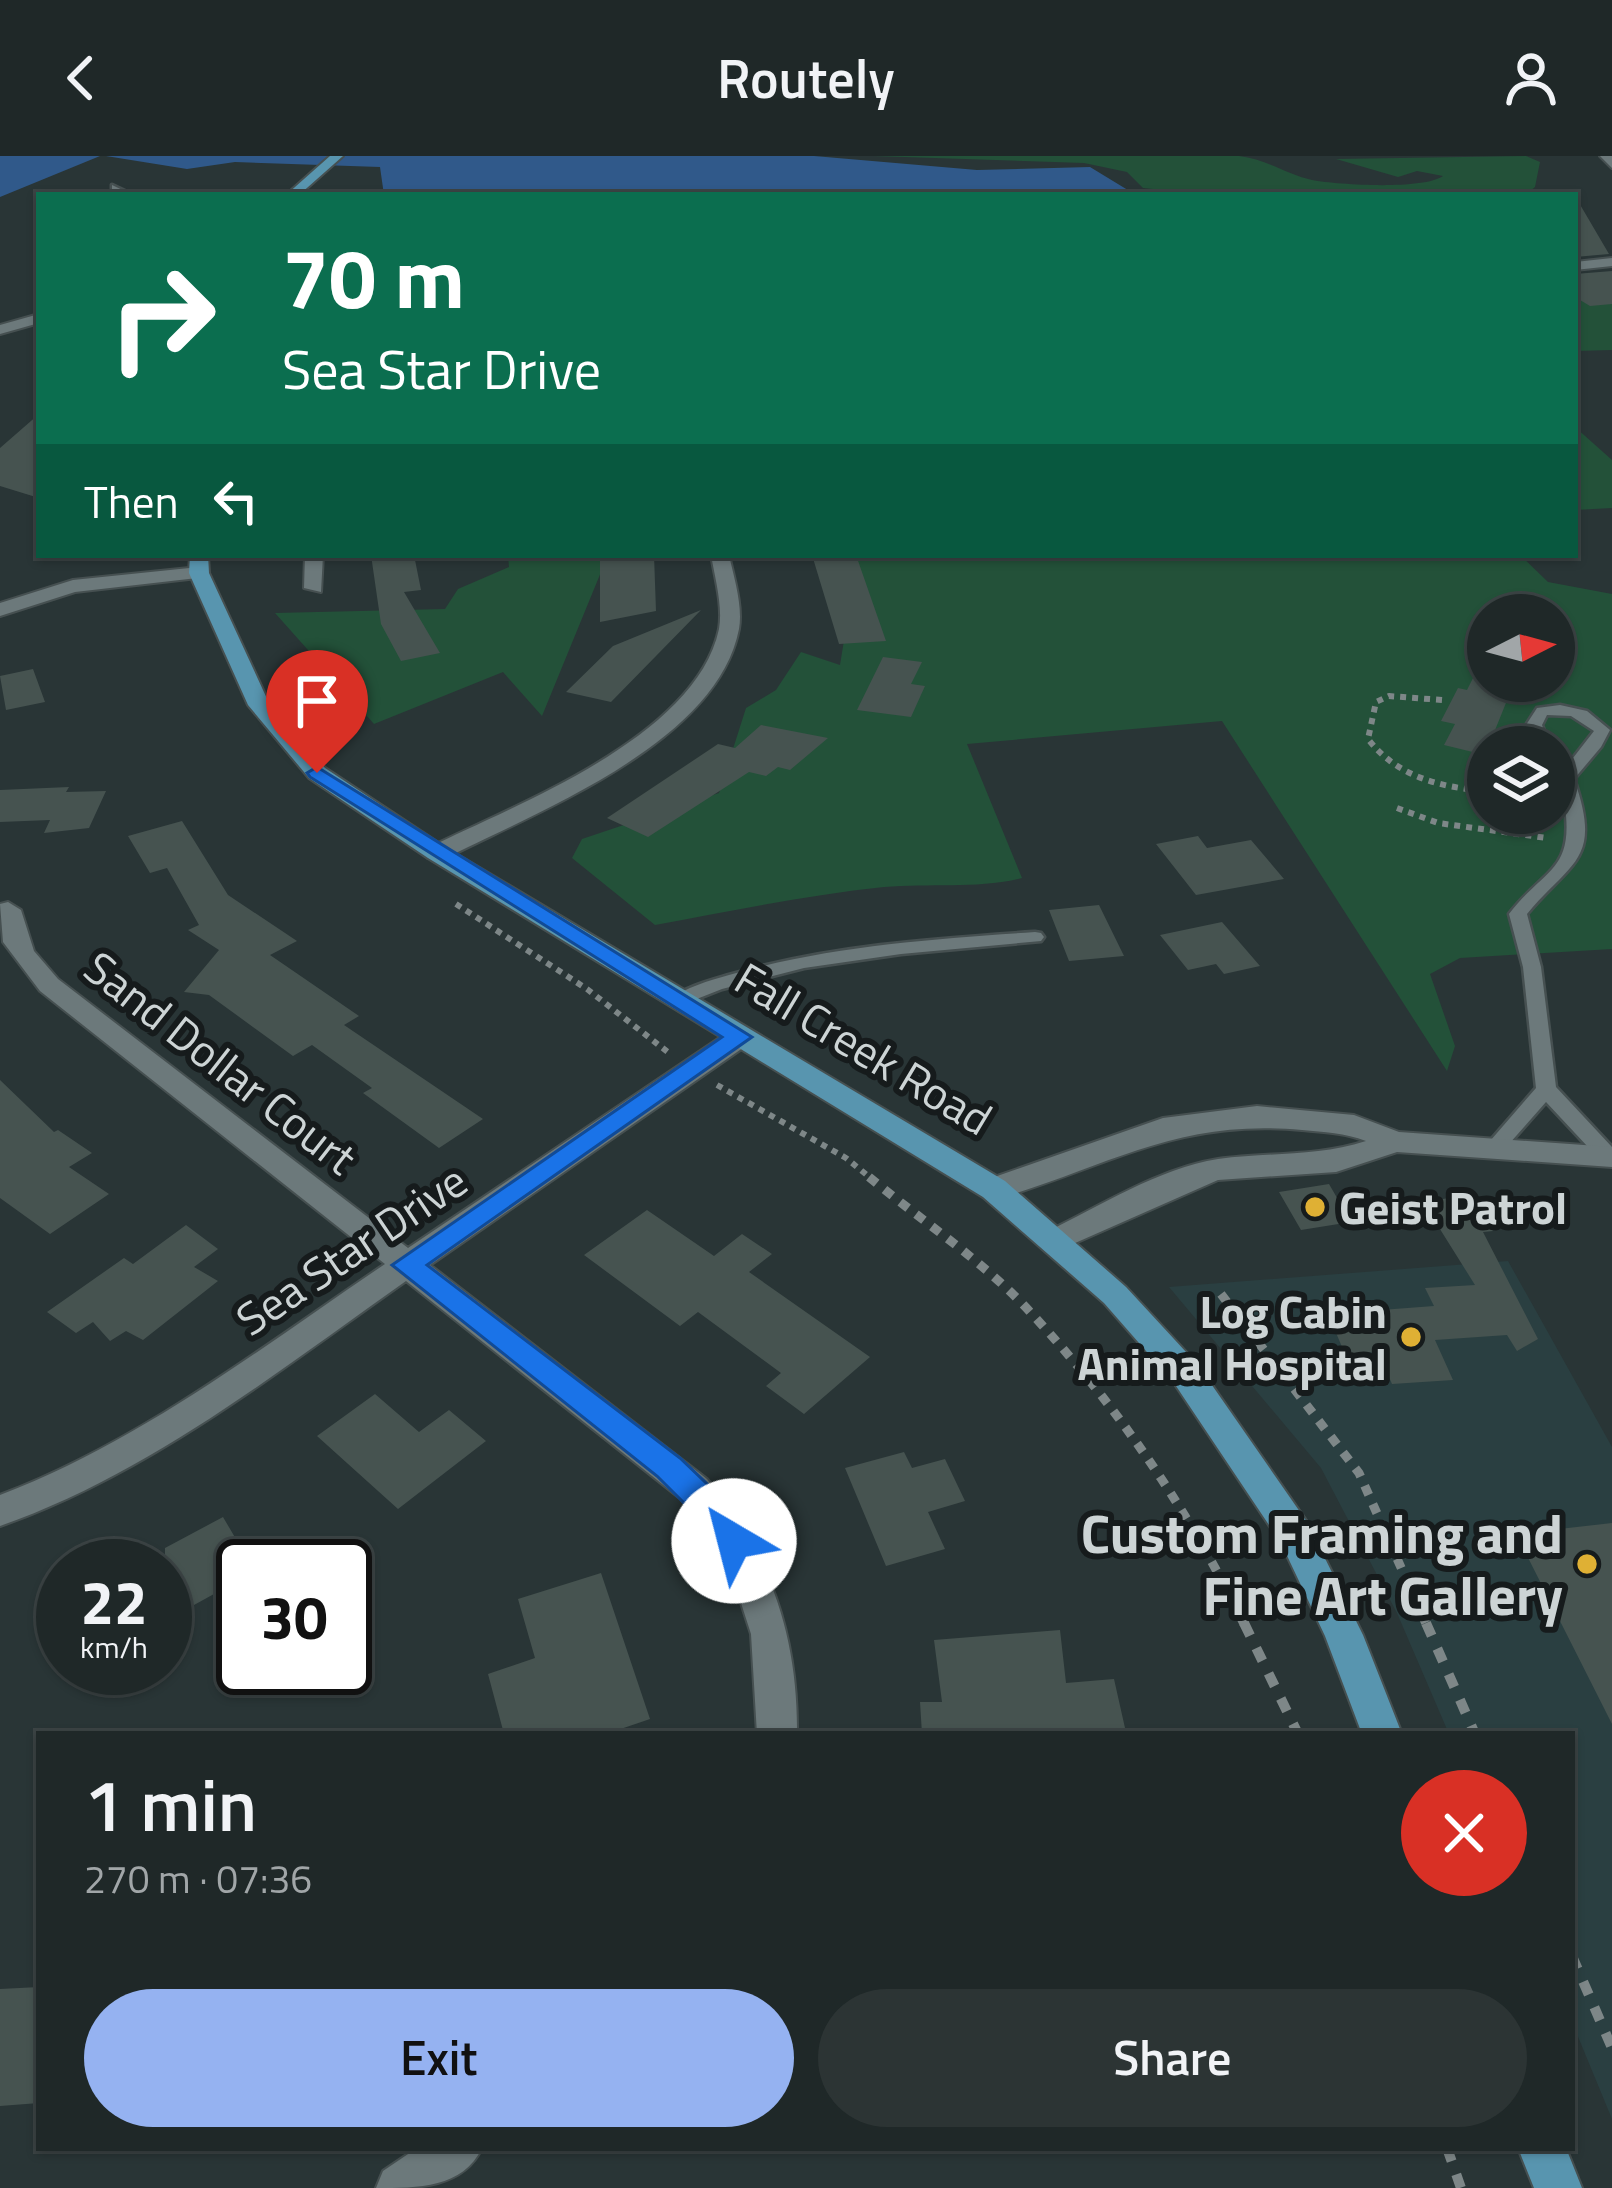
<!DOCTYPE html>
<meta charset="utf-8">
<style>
:root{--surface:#1f2828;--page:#2c3434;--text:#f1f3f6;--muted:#a1a6a8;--line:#3c4445;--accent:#95b2f1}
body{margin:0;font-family:"Titillium Web",sans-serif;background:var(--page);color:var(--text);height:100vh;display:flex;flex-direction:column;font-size:45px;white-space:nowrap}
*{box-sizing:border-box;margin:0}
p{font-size:39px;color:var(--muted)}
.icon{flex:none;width:66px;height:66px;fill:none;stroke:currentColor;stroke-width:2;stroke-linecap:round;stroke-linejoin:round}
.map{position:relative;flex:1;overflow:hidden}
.panel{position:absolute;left:36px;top:1575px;width:1539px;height:420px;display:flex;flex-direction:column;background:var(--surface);border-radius:0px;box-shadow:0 3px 9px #0004,0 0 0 3px var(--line)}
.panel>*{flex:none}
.top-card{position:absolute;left:36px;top:36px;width:1542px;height:366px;border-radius:0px;box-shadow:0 3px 9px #0004,0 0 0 3px var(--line);background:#0b6e4f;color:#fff;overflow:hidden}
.needle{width:78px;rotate:84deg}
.controls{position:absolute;left:1467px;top:438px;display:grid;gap:24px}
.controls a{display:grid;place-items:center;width:108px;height:108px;border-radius:50%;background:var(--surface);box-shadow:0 3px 9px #0004,0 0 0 3px var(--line);font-size:60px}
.speed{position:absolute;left:36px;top:1383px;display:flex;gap:24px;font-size:60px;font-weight:700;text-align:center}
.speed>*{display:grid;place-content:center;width:156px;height:156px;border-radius:50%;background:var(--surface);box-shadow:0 3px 9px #0004,0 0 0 3px var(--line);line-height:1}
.speed small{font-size:30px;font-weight:400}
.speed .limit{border:6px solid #111;border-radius:18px;background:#fff;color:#111}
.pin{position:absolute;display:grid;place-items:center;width:102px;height:102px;color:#fff;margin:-123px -51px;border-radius:50% 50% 50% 0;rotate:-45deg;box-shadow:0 0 12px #0007}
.pin .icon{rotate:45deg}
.me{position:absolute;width:132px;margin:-66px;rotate:323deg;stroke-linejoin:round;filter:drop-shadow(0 0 9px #0008)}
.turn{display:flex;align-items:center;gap:42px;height:252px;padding:0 48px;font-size:54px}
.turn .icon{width:156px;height:156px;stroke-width:2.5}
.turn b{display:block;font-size:84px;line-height:102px}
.then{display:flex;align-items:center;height:114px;padding:0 48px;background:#0003;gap:24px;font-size:45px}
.round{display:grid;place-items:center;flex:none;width:126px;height:126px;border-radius:63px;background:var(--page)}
.overview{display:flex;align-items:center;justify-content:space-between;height:204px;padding:0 48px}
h1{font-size:72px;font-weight:600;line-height:90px}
.cta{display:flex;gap:24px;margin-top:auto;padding:24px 48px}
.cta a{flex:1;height:138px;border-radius:72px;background:var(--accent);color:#111;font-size:48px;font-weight:600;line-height:138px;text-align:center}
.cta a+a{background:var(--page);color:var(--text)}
header{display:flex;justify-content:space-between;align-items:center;height:156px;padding:0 48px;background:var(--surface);font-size:54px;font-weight:600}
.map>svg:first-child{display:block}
</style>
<header><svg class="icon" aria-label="back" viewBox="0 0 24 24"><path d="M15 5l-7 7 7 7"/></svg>Routely<svg class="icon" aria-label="person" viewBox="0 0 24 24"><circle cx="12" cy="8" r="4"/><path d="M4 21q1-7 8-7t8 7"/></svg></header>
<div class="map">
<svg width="1612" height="2032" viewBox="0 0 1612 2032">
<rect width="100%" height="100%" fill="#293536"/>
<!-- built -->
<path fill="#2a3f41" d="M1508,1105L1612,1291V1963L1572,1866V1578H1449L1397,1457L1321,1312L1169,1131Z"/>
<!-- green -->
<path fill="#235139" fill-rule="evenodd" d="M873,0H1239C1266,3 1286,18 1312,24C1339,29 1423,34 1443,20L1417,15L1398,21L1336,3L1526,0L1540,6L1535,31L1525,39L1201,38L1143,32L1127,16L1084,7Z
M1575,143L1612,144V194L1575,195Z
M1575,271L1612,304V352L1575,354Z
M508,399H608L542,560L503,516L374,568L275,457L445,453L458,433L509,411Z
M835,399H1520L1548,426L1612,438V793L1460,802L1430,818L1455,890L1447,915L1222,565L967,588L1022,722C978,733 930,727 884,731C807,739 731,755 655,769L572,702L582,683L719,637L746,552L776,534L801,496L840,509L853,429ZM1488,459H1554V525H1488ZM1488,591H1554V657H1488Z"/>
<!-- water -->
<path fill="#30598a" d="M0,0H100L0,41Z
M106,0H814L977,14L1090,11L1136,39H384L380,11L235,6L187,13Z"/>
<!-- building -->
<path fill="#465350" d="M1575,40L1609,98L1575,101Z
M1612,115V148L1590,150L1575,141V118Z
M39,258V342L0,330V292Z
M371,399H414L421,434L404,436L440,497L401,505L381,468Z
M654,399L656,455L600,466V401Z
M812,399H856L886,485L839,488Z
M701,454L611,546L566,536L613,490Z
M883,501L922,506L911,528L925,530L911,561L857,554Z
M33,513L45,546L6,554L0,520Z
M1475,518L1514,527L1485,599L1444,589L1455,568L1441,565L1458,532L1467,534Z
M761,569L828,582L790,614L778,611L766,620L749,616L648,681L607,662L718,588L735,592Z
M69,631L66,636L106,635L89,672L44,677L50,664L0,666V634Z
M182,665L228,739L297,785L270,799L359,860L344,869L483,963L439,992L363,937L372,932L312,889L293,900L209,839L184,836L219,794L188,774L199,769L167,712L150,717L128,680Z
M1198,680L1207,692L1251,684L1284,723L1196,739L1156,688Z
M1099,749L1124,800L1069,805L1049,754Z
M1222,766L1260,810L1224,818L1216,808L1188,814L1160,779Z
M0,924L54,976L58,974L92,997L69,1011L109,1038L50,1078L0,1042Z
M1329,1028L1351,1066L1301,1074L1279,1036Z
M1469,1039L1493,1075L1483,1076L1538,1183L1517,1195L1507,1179L1435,1184L1453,1224L1392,1228L1378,1196L1345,1198L1328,1158L1434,1150L1425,1132L1475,1129L1423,1046Z
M647,1054L714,1100L742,1078L772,1098L749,1116L870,1201L804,1258L766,1230L781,1217L698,1156L680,1170L584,1099Z
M186,1069L218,1093L194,1111L218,1125L143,1184L126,1175L110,1185L93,1166L76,1177L47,1156L124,1102L133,1108Z
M375,1238L419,1276L449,1254L486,1285L398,1353L317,1280Z
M904,1296L912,1312L945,1303L965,1345L928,1356L945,1393L886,1410L845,1312Z
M223,1361L243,1395V1422L165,1465V1392Z
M1612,1367V1568L1516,1378Z
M601,1417L650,1563L606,1578H504L488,1518L535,1502L518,1443Z
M1060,1474L1066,1527L1114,1523L1125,1572L1078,1578H922L920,1546H942L934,1484Z
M39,1831V1947L0,1950V1833Z"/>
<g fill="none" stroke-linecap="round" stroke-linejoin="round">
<defs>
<path id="service" d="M112,29L133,39H123L112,33Z
M1560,549L1587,555L1610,574L1601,591L1574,623C1603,705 1571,705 1527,758L1541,811L1556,931L1612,991V1007L1602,1006L1546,946L1501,997L1494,999L1484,992L1536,932L1523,811L1509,758C1543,713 1574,716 1565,651C1563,634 1554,620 1554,603L1566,611L1594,575L1571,560L1547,559L1542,569L1550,591H1534L1526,569L1537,552Z
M1035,776L1041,777L1044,781L1041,785L901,798L804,812L722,833L679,850L670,844C685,831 709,825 729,819C828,790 932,783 1035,776Z"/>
<path id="minor" d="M1600,0H1612V12Z
M1612,102V110L1575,114V106Z
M39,158V167L0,178V169Z
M305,399H323L321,436L304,432Z
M711,399H729C734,422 743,450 739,473C717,587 538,655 446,702H428V692C517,648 696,581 719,473C723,450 715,422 711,399Z
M199,411L206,413V421L75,436L0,460V447L73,424Z
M8,746L21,754L34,795L58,823L408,1092L730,875H750L754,881L750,887L430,1109L707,1323C770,1398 798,1480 797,1578H757L751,1478L732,1419L703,1371L681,1343L406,1125C278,1215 149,1318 0,1370V1339C140,1286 262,1191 385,1108L40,835L3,786L0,748Z
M1257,950L1354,959L1399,976L1612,991V1011L1397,996L1336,1016L1218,1024L1057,1095L1046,1092L1041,1084L1046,1076C1099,1051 1159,1012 1218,1003C1268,996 1317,1001 1366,985C1345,977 1324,976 1302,974C1177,962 1107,1011 994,1044L979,1033L983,1025L1163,962Z
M417,1992H482C463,2032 418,2032 376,2032L383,2015Z"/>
<path id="primary" d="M330,0H343L299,39H286Z
M190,399H208L209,417L269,547L325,612L446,692L1005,1025L1126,1131L1198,1209L1307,1366L1363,1479L1402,1578H1362L1325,1480L1281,1387L1174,1227L1104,1147L983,1041L428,702L309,622L248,549L189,417Z
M1518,1992H1566L1582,2032H1534Z"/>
</defs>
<!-- service casing -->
<use href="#service" stroke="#465051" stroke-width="5"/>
<!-- minor casing -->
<use href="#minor" stroke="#465051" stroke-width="4"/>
<!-- primary casing -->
<use href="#primary" stroke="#465051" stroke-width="4"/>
<!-- path-far2 -->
<path stroke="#7e8788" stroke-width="6" stroke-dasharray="6 6" stroke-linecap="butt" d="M1442,544L1389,540L1376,546L1368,583C1397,621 1442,632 1488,635
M1397,652L1438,667L1547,682
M456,748L587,833L669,897
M717,929L846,1002L873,1024"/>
<!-- path-far1 -->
<path stroke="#7e8788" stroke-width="9" stroke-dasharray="10 10" stroke-linecap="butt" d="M869,1021C922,1065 986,1107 1032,1158C1118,1251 1190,1356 1245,1470
M1221,1138L1359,1317L1427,1470"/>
<!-- path -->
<path stroke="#7e8788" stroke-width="10" stroke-dasharray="14 14" stroke-linecap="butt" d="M1244,1467L1298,1578
M1426,1467L1475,1578
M1572,1800L1612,1892
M1447,1992L1461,2032"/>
<!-- service -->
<use href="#service" fill="#6c797b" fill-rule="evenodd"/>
<!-- minor -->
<use href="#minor" fill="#6c797b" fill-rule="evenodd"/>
<!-- primary -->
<use href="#primary" fill="#5895af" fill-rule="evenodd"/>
</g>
<!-- route -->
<path fill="#1a73e8" stroke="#114b97" stroke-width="3" d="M317,611L752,881L427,1109L680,1302L729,1349L750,1385L745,1395H722L706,1369L657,1320L392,1109L722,881L310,621L307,617Z"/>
<!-- markers -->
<g fill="#dfb034" stroke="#161b1c" stroke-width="4.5">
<circle cx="1315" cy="1051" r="12"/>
<circle cx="1411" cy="1181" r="12"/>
<circle cx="1587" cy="1408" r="12"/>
</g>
<g text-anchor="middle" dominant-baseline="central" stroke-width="12" stroke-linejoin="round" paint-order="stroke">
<!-- street labels -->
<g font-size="45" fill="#cdd4d5" stroke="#161b1c">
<text transform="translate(864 892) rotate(31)">Fall Creek Road</text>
<text transform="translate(221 906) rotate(38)">Sand Dollar Court</text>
<text transform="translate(351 1093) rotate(-34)">Sea Star Drive</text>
</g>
<!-- poi labels -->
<g font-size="45" font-weight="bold" fill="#cdd4d5" stroke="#161b1c" text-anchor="start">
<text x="1339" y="1051">Geist Patrol</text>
<text x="1387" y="1155" text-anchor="end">Log Cabin<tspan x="1387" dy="52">Animal Hospital</tspan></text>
</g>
<!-- near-poi labels -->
<g font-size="54" font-weight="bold" fill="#cdd4d5" stroke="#161b1c" text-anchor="end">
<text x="1563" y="1377">Custom Framing and<tspan x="1563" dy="62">Fine Art Gallery</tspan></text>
</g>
</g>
</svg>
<div class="controls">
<a><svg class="needle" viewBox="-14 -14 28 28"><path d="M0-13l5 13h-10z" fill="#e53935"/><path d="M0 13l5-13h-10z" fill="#a1a6a8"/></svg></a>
<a><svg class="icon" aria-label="layers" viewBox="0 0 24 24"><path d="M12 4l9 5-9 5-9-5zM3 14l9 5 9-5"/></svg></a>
</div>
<div class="speed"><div>22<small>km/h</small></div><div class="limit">30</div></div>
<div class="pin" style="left:317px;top:617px;background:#d93025"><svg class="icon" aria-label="arrive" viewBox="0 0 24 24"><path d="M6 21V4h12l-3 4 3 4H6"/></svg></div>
<svg class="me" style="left:734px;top:1385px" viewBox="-20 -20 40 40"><circle r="19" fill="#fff"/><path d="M0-13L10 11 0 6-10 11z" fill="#1a73e8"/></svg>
<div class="top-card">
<div class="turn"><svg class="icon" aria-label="right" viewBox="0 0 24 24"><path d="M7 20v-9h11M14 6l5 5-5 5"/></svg><div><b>70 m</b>Sea Star Drive</div></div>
<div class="then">Then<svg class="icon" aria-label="left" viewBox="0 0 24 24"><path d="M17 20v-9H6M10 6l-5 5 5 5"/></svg></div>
</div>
<section class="panel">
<div class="overview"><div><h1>1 min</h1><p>270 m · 07:36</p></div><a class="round" style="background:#d93025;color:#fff"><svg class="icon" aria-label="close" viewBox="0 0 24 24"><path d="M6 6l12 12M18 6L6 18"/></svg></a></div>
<div class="cta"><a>Exit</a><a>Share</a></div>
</section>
</div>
